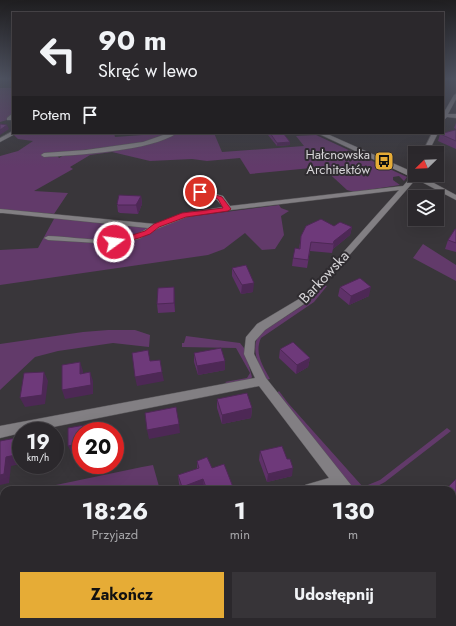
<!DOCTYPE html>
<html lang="pl">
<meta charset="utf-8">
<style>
:root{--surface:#2b282c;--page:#373438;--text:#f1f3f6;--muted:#a6a6a9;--line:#474448;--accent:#e6ac36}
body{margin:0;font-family:Jost,sans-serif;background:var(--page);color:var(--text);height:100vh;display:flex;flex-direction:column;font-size:15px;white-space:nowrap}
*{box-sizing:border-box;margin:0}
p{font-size:13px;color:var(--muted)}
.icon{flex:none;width:22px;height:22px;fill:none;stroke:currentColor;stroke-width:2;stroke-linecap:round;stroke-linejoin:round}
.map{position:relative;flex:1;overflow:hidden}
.side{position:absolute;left:0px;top:486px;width:456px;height:140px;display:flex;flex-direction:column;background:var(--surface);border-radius:12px 12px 0 0;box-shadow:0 4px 16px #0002,0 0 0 1px var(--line)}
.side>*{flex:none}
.guide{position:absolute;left:12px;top:12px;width:432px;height:122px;border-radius:0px;box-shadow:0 4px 16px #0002,0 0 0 1px var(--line);background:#2b282c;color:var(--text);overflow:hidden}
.needle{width:26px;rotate:247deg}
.buttons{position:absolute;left:408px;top:146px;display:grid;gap:8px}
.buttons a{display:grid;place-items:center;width:36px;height:36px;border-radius:0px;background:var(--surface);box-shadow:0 4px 16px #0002,0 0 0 1px var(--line);font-size:20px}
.speed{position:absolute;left:12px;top:422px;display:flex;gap:8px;font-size:20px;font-weight:700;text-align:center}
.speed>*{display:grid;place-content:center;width:52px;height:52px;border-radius:50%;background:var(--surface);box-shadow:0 4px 16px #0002,0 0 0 1px var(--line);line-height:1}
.speed small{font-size:10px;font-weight:400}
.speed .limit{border:6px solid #d22;background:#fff;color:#111}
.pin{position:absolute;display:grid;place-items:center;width:34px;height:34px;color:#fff;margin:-17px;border:2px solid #fff;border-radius:50%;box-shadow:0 1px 4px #0007}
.me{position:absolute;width:44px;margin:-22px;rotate:76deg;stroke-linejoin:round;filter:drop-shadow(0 0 3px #0008)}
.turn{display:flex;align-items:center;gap:14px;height:84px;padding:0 20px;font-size:18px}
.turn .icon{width:52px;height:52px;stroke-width:2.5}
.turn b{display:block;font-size:28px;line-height:34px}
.then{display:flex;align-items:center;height:38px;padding:0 20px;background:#0003;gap:8px;font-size:15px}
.eta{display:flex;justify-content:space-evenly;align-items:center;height:68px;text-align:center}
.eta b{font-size:24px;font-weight:700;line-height:28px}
.primary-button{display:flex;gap:8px;margin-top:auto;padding:8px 20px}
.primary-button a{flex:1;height:46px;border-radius:0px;background:var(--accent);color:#111;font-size:16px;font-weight:700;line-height:46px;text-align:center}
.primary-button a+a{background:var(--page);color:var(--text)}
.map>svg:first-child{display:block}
</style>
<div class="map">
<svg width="456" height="626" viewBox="0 0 456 626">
<rect width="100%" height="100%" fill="#39363a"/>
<!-- green -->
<path fill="#623a6a" d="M0,88H13V114L7,120L0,122Z
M15,133H114L115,137L170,133L143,143L42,155V156L57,155L59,158L64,155L147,144L177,133H214L222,152L304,146L296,136L316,135L407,177L404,181L399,176L393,177V180L400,185L354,192L347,190L322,167L250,174L240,158L207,161L192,159L150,161L112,152L90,155L70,167L73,169L34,191L68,193L54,214L3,210L0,213V156L18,151L33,141L18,139L13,134Z
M279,205L281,208L289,211L281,216L284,235L275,249L262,250L245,233L224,249L208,255L0,285V250L38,248L55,217L146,227L180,218Z
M423,244L456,265V281L413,258Z
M324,285L327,286L314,302L261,338C254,353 263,366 270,379L266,380C259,364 250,351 259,334L308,302Z
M108,330H135L150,335L149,347L113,343L58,351L35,357L0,390V344L83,332Z
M186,336L240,343L244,348L252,377L250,380L228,384L225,382L247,378L250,373L236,348L182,347V343H184Z
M279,391L288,403L363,487L380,480L447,428L451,431L385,482L372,489H356L348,483L276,394Z
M153,465L160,490H32L142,467Z
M52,622H197L198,626H53Z"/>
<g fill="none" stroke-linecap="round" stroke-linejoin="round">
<defs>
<path id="minor" d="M456,94V99L448,114H456V118L447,117L443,121V114L454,95Z
M13,113V118L11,120H7V118Z
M13,131V133H16L15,134L0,142V138Z
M169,133H177C152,151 76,155 44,157L41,155L44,153L86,150L143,142Z
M317,133H325L415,173V175H419L456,195V200L416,179L310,300L265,330L255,341L254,354L266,378L351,485L353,490H303L305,485L329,478L259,386L33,431H21V433L0,438V426L255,378L244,354L246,337L257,324L304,296L399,190L206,213L187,217L159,228L139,239L114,244L48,240L44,238L48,236C80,237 119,247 148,228L3,213H0V209L155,224L185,213L223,207L217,200L198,194L197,192L201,190L223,196L230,206L403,186L411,177Z
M432,133H438L428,153H422Z
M452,614L456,616V626H443L441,622H452Z"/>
</defs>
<!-- minor casing -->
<use href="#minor" stroke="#575558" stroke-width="1"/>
<!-- minor -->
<use href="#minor" fill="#827f83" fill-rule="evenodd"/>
</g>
<!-- wall -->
<path fill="#5f3169" d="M456,123V129L454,128Z
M456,130V149L438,141L440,134Z
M268,133H283L290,145L277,146L268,135Z
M141,196L142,204L138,214L120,213L118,212L117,204Z
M334,226L352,227L350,235L333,249L332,253L310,251L307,268L292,266L293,258L299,249L301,236Z
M456,229V252L445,249L448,240Z
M232,268L253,292L241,294L232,276Z
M340,287L369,296L349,305L338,296Z
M175,296V312L158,313L157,304Z
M280,349L310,358L308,367L296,374L279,358Z
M194,353L225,361V370L198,375L194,362Z
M217,399L252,408L251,418L222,424L217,408Z
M260,451L292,476L267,482L259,460Z
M197,461L233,487V490H205L204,487L197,490H181L179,484L178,475L197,469Z
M456,479V540L452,536V490Z"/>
<!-- shaded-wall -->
<path fill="#4d2855" d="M7,125L9,129L0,135V130Z
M290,142V145L277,146V143Z
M141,196L142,204L138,214L136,205Z
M352,227L350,235L333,249L334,241Z
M254,283L253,292L241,294L242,285Z
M174,287L175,296V312L174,303Z
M371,287L369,296L349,305L351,296Z
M310,358L308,367L296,374L297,365Z
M225,361V370L198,375L197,366Z
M80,362L83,371V383L80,374Z
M44,372L48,381L45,404L25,407L20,398Z
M90,372L93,381V394L65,399L62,390Z
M162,372L164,381L137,386L135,377Z
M252,408L251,418L222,424V415Z
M101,422L104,431H101Z
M179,424L180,433L149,439L147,430Z
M21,437V464L11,466L9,483L0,485V475L6,457Z
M81,443V453L72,454L68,446Z
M293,468L292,476L267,482L268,474Z
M203,479L204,487L197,490H182V487Z
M233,487V490H224Z
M4,613V622H10V626H3Z"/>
<!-- building -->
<path fill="#6e397a" stroke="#4d2855" d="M0,124L7,125L0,130Z
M455,130H456V141L440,134Z
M270,133H283L290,142L277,143Z
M119,195L141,196L136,205H118L117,204Z
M321,219L334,226L340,222L352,227L334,241L333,244L311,242L308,260L293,258L295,248L300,249L301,236L306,226Z
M455,229H456V243L448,240Z
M246,265L254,283L242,285L232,268Z
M360,278L371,287L351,296L340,287Z
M174,287V303L157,304L158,288Z
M293,342L310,358L297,365L280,349Z
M221,348L225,361L197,366L194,353Z
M148,350L150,361L160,360L162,372L135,377L132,353Z
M80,362V374L90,372L91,385L62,390V365Z
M44,372L42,395L20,398L24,373Z
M247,393L252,408L222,415L217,399Z
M176,407L179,424L147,430L145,413Z
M101,422V431H81V443L68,446V428Z
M21,437L20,454L6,457L4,474L0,475V441Z
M282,446L287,459H290L293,468L268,474L260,451Z
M207,457L212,468L224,464L233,487L224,490H207L203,479L182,487L178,475L199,468L197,461Z
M456,479V520L452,516V490H445Z
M4,607L3,626H0V608Z"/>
<!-- sky -->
<linearGradient id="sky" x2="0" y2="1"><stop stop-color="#1f1e20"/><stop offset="0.47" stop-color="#4e5260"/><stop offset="1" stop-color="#4e5260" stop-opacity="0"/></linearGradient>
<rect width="456" height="167" fill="url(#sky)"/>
<!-- route -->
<path fill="#e11d48" stroke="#92132f" d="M200,190L222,197L231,209L228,211L186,217L159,227L150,234L139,238L114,245L110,242L145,231L154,224L182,213L223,208L218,199L198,194L197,192Z"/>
<!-- icons -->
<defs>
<symbol id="bus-square" viewBox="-11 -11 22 22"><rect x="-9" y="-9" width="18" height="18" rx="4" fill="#e6ac36" stroke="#2f2c30"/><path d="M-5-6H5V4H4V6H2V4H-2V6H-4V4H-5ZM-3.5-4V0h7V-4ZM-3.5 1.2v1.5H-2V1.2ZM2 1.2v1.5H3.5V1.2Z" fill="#111"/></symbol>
</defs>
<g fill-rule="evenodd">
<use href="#bus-square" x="373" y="150" width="22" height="22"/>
</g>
<g text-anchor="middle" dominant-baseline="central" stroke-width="4" stroke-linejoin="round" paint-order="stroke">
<!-- far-poi labels -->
<g font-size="13" fill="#d6d4d7" stroke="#2f2c30" text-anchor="end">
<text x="370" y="154">Hałcnowska<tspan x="370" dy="15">Architektów</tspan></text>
</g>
<!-- street labels -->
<g font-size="15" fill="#d6d4d7" stroke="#2f2c30">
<text transform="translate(324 277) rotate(-47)">Barkowska</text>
</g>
</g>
</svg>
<div class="buttons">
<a><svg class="needle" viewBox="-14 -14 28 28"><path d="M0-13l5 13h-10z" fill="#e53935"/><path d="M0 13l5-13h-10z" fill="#a6a6a9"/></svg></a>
<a><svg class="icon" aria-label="layers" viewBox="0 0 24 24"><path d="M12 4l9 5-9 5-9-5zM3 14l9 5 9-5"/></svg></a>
</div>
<div class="speed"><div>19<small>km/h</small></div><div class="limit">20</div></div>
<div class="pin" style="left:200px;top:192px;background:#d93025"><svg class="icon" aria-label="arrive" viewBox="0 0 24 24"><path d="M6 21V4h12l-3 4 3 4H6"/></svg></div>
<svg class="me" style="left:114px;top:242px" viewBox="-20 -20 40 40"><circle r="17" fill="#e11d48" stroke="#fff" stroke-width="3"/><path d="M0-11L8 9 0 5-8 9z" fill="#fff"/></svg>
<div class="guide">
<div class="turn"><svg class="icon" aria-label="left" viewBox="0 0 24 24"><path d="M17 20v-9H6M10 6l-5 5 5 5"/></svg><div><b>90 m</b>Skręć w lewo</div></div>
<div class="then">Potem<svg class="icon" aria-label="arrive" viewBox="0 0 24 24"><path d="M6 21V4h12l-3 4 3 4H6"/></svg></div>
</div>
<section class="side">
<div class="eta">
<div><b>18:26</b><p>Przyjazd</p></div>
<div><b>1</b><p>min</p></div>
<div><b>130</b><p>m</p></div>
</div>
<div class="primary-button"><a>Zakończ</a><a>Udostępnij</a></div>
</section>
</div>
